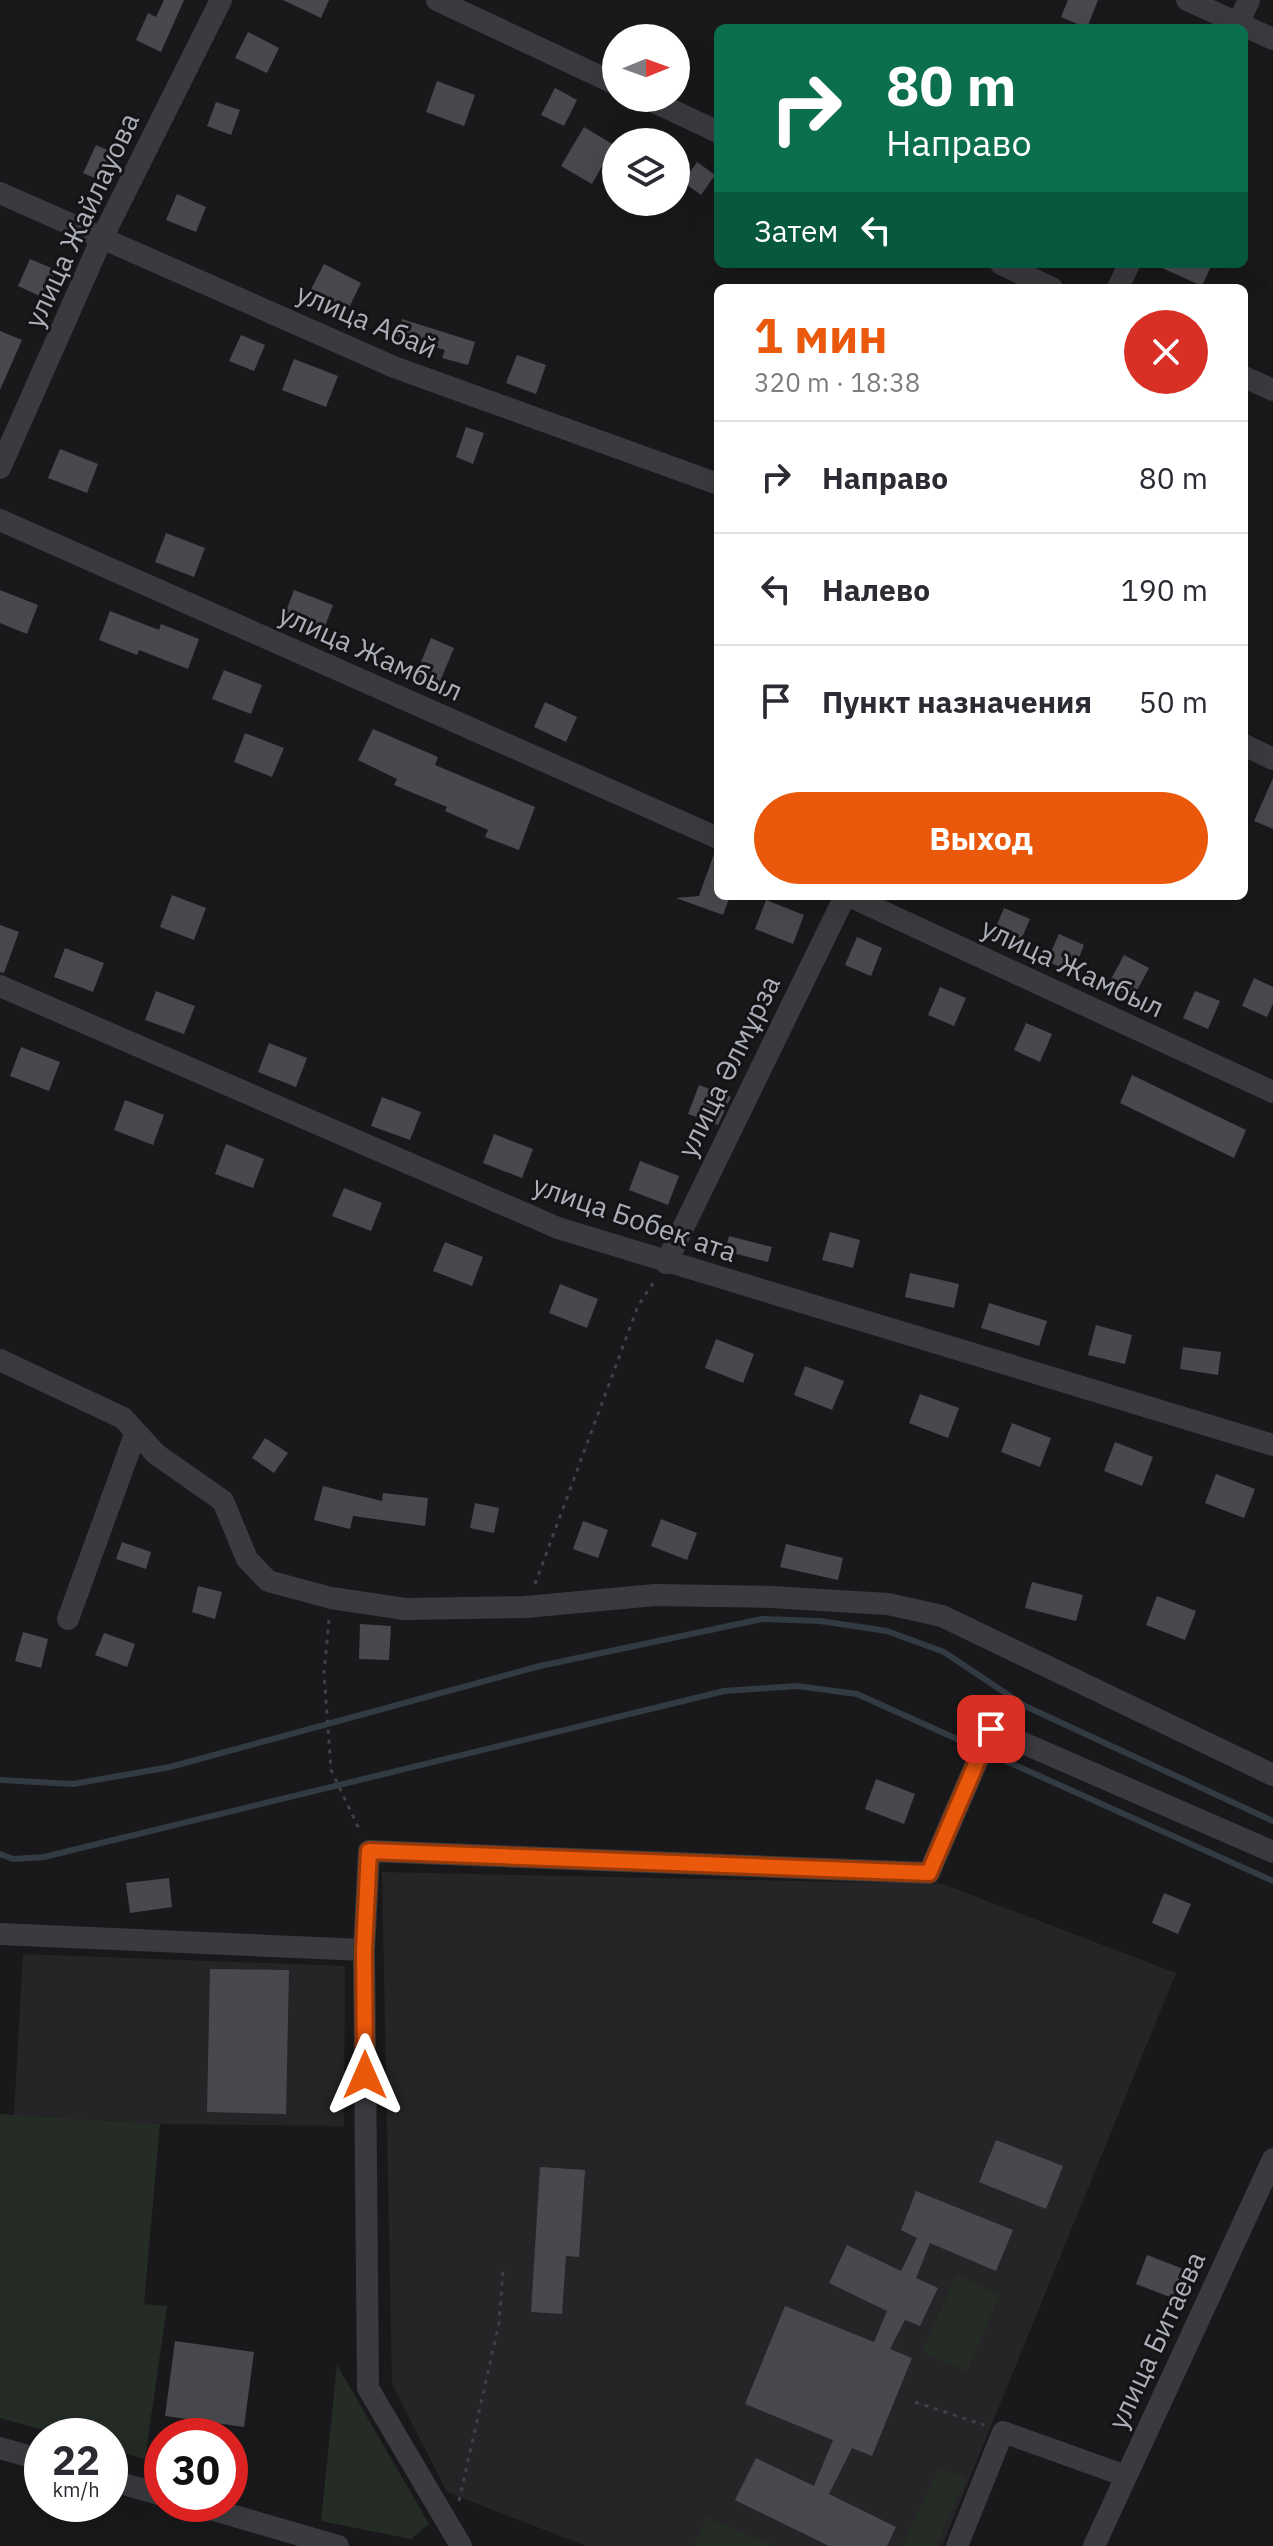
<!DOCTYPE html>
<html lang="ru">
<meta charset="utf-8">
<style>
:root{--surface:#fff;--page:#f7f7f7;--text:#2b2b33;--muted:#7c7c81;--line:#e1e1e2;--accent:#ea580c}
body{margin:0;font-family:"IBM Plex Sans",sans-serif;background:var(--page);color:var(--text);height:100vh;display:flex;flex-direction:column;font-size:30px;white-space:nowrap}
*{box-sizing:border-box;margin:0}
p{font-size:26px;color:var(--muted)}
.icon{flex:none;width:44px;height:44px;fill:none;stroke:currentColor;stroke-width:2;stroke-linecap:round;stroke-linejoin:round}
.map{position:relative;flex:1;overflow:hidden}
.side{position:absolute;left:714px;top:284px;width:534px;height:616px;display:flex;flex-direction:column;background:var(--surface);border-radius:12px;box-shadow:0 8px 32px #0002}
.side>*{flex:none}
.guide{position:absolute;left:714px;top:24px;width:534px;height:244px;border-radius:12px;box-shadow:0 8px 32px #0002;background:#0b6e4f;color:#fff;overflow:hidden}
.needle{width:52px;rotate:89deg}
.buttons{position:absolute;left:602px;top:24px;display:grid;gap:16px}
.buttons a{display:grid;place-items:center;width:88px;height:88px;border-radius:50%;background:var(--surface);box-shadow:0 8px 32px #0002;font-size:40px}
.speed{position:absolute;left:24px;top:2418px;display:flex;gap:16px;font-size:40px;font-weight:700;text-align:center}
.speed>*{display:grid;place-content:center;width:104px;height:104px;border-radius:50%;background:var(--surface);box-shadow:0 8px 32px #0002;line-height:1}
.speed small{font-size:20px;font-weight:400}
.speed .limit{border:12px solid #d22;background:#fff;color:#111}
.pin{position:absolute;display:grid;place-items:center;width:68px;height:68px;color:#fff;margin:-34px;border-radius:16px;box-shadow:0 4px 12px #0006}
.me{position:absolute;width:88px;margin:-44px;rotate:0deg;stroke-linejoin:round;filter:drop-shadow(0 0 6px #0008)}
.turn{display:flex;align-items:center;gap:28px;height:168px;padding:0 40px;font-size:36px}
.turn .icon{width:104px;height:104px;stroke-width:2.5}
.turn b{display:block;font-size:56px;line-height:68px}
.then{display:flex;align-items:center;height:76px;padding:0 40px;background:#0003;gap:16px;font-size:30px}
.round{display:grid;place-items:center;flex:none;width:84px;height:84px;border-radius:42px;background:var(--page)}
.overview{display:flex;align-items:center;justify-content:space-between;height:136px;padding:0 40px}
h1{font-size:48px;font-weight:800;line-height:60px;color:var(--accent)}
.primary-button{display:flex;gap:16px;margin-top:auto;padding:16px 40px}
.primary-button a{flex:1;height:92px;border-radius:48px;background:var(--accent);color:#fff;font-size:32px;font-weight:800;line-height:92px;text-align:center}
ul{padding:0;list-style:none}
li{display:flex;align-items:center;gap:24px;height:112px;padding:0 40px;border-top:2px solid var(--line)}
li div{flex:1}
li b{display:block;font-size:30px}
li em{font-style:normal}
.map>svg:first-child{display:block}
</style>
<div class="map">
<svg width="1273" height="2546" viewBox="0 0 1273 2546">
<rect width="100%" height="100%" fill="#19191b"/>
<!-- built -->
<path fill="#252527" d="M382,1872L943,1884L1176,1973L942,2546H586L447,2492L392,2384Z
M23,1954L345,1966L344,2126L160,2124L14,2115Z"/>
<!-- green -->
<path fill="#252c26" d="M0,2114L160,2124L144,2304L167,2306L145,2459L110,2449V2436H64L0,2418Z
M956,2275L1000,2295L967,2371L922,2352Z
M337,2365L429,2524L411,2539L321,2521Z
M939,2469L966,2477L936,2546H902Z
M706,2517L775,2546H694Z"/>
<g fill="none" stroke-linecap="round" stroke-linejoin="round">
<!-- stream -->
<path stroke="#333b42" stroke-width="6" d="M0,1780L73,1784L170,1767L540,1666L762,1619L820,1621L887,1631L944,1652L1025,1706L1273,1821
M0,1854L13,1859L44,1857L724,1691L797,1686L857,1694L1273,1881"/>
</g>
<!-- building -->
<path fill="#48494d" d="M164,0H184L161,52L136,40L148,13L156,17Z
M283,0H329L321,18Z
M1068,0H1098L1087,28L1061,17Z
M248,32L279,48L267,73L235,58Z
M437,81L475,95L464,126L426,112Z
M555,88L577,100L564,126L541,115Z
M216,102L240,110L231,135L207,126Z
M584,127L614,145L592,184L561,166Z
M96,145L121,156L109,184L83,173Z
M697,162L715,175L701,195L683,182Z
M177,194L206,207L196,232L166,220Z
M30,259L56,270L44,298L18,286Z
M324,264L361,283L345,316L307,297Z
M1153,264H1212L1202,286Z
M402,319L475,342L468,365L442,358L445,350L397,336Z
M0,331L22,340L0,390Z
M241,335L265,345L254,371L229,361Z
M517,355L546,365L536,394L506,383Z
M294,359L338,376L326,407L282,390Z
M466,427L484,433L473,464L456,457Z
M60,449L98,464L87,493L48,478Z
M166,533L205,548L194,577L155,562Z
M0,590L38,605L27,634L0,623Z
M294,590L333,605L322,634L283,619Z
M110,611L159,630L161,624L199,639L188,669L139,650L137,655L99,640Z
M431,638L454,648L438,686L415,676Z
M224,670L262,685L251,714L212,699Z
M545,702L577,717L566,742L534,727Z
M373,729L438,757L435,765L535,807L519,850L485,837L488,830L445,811L447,807L394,785L397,779L358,760Z
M245,733L284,748L272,777L234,762Z
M1273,778V829L1254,821Z
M715,851L718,852V896H730L723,915L676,898L699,896Z
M172,895L206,908L194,940L160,927Z
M766,900L804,915L793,944L755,929Z
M1004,908L1030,919L1018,947L992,936Z
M0,925L19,932L4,973L0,972Z
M1059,934L1084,945L1073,973L1047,961Z
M857,937L882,948L871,976L845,965Z
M65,948L104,963L93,992L54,977Z
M1124,955L1149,968L1133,998L1108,985Z
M1254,978L1273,987V1004L1267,1017L1242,1006Z
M940,987L966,998L954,1026L928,1015Z
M156,991L195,1006L184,1034L145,1020Z
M1195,991L1220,1001L1208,1029L1183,1018Z
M1026,1023L1052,1034L1040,1062L1014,1050Z
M269,1043L307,1058L296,1087L258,1072Z
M21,1047L60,1062L49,1091L10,1076Z
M1132,1075L1246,1130L1234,1158L1120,1103Z
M699,1085L731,1097L718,1125L688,1114Z
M382,1097L421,1112L410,1140L371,1126Z
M125,1100L164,1115L153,1145L114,1130Z
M494,1134L533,1149L522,1178L483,1163Z
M226,1144L264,1159L253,1188L215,1174Z
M640,1161L679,1176L668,1205L629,1190Z
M344,1188L382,1203L371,1231L332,1216Z
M830,1232L860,1240L853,1268L822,1260Z
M729,1236L772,1247L768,1262L725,1251Z
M445,1242L483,1257L472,1286L433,1271Z
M910,1273L959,1284L954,1308L905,1297Z
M560,1284L598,1299L587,1328L549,1313Z
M989,1303L1047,1321L1039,1346L981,1328Z
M1096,1325L1132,1335L1125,1364L1088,1355Z
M716,1339L754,1354L743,1383L705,1368Z
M1183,1347L1221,1352L1218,1375L1180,1369Z
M805,1366L844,1381L832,1410L794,1395Z
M920,1394L959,1408L948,1438L909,1423Z
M1012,1423L1051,1438L1040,1467L1001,1452Z
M265,1438L288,1453L274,1473L252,1458Z
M1115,1442L1153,1457L1142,1486L1104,1471Z
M1216,1474L1255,1489L1244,1518L1205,1503Z
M323,1486L382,1501L383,1493L428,1498L425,1526L353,1516L350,1529L314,1520Z
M475,1503L499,1508L494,1533L470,1528Z
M661,1519L697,1533L687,1560L651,1546Z
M583,1521L608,1530L598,1558L573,1549Z
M122,1542L151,1552L146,1569L116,1559Z
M786,1544L843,1558L838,1580L780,1567Z
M1032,1582L1083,1595L1076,1621L1025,1608Z
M198,1586L222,1592L215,1619L192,1612Z
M1157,1596L1196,1611L1185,1640L1146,1625Z
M360,1624L391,1626L389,1660L359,1659Z
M23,1632L48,1639L41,1668L15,1661Z
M104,1633L135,1644L127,1667L95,1655Z
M876,1779L915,1794L904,1824L865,1809Z
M169,1878L172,1907L130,1913L126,1883Z
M1164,1893L1191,1904L1178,1934L1152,1923Z
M210,1969L289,1970L286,2114L207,2112Z
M996,2140L1063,2166L1046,2209L979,2182Z
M540,2167L585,2170L579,2257L566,2256L562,2314L531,2312Z
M916,2191L1013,2230L996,2271L930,2243L916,2278L938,2288L920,2326L905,2320L890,2349L912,2358L872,2456L852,2448L829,2494L896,2527L887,2546H829L735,2500L756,2458L814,2486L833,2440L745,2404L785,2306L874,2342L887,2311L829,2283L847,2245L901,2271L917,2238L901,2230Z
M1147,2255L1186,2270L1175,2299L1136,2284Z
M175,2341L254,2352L244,2427L165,2416Z"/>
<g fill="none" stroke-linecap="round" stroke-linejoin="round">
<!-- path -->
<path stroke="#404146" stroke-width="3" stroke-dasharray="4 6" stroke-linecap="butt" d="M535,1584L638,1306L655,1280
M329,1620L324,1673L331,1770L361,1833
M915,2402L984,2425
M459,2501L499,2323L503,2270"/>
<!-- minor -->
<path stroke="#3a3b3f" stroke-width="22" d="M437,0L616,84
M1187,0L1273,39
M1236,28L1249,0
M646,98L718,132
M0,193L394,367L718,484
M1001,264L1052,288
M1118,288L1129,264
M1244,377L1273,390
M0,468L102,238L221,0
M0,520L718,838
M1244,745L1273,759
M849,896L1273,1092
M0,986L558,1228L1273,1445
M666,1263L845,896
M0,1360L123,1418L156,1454L223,1501L247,1559L268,1581L331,1598L405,1609L526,1607L655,1595L772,1597L888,1604L942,1616L1273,1775
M68,1619L136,1432
M0,1934L364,1950
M0,2448L42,2460
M110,2480L162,2495
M193,2504L338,2546
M461,2546L368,2388L364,1950L369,1851L929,1873L991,1729L1273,1852
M957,2546L1003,2432L1126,2476
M1094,2546L1273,2159"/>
</g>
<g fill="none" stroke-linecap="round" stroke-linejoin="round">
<defs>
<path id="route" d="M365,2075L364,1950L369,1851L929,1873L991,1729"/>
</defs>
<!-- route casing -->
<use href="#route" stroke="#983908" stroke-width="20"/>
<!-- route -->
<use href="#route" stroke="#ea580c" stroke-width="14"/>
</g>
<g text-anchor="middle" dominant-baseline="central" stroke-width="6" stroke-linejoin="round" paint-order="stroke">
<!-- street labels -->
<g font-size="28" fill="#acafb9" stroke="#141416">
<text transform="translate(81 220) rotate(-65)">улица Жайлауова</text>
<text transform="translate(367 320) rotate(23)">улица Абай</text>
<text transform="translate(371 652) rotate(24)">улица Жамбыл</text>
<text transform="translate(1073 967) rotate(25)">улица Жамбыл</text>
<text transform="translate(728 1066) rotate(-64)">улица Әлмұрза</text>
<text transform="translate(635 1218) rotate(19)">улица Бобек ата</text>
<text transform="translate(1156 2340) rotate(-65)">улица Битаева</text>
</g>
</g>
</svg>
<div class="buttons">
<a><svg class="needle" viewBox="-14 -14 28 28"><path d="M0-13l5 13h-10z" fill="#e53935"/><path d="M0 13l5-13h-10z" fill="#7c7c81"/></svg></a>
<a><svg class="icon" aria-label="layers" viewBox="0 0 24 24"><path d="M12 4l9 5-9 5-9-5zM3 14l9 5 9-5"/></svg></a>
</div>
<div class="speed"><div>22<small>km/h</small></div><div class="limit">30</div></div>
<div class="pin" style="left:991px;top:1729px;background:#d93025"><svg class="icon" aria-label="arrive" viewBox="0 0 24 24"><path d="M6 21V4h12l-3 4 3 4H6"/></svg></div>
<svg class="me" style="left:365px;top:2075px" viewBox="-20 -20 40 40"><path d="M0-17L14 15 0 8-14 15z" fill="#ea580c" stroke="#fff" stroke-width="4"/></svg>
<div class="guide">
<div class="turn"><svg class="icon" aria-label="right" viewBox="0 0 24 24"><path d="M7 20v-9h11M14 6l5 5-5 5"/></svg><div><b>80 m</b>Направо</div></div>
<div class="then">Затем<svg class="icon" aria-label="left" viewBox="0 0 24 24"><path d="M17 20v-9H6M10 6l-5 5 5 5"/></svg></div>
</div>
<section class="side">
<div class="overview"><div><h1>1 мин</h1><p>320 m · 18:38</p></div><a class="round" style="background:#d93025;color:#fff"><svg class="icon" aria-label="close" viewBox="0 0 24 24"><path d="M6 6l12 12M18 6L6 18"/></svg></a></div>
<ul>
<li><svg class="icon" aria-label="right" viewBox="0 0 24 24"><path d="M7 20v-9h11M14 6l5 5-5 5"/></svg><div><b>Направо</b></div><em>80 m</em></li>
<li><svg class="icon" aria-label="left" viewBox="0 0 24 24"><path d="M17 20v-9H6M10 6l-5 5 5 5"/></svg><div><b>Налево</b></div><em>190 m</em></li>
<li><svg class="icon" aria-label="arrive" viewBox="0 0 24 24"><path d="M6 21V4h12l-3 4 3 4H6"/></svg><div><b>Пункт назначения</b></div><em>50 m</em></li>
</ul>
<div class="primary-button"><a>Выход</a></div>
</section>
</div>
